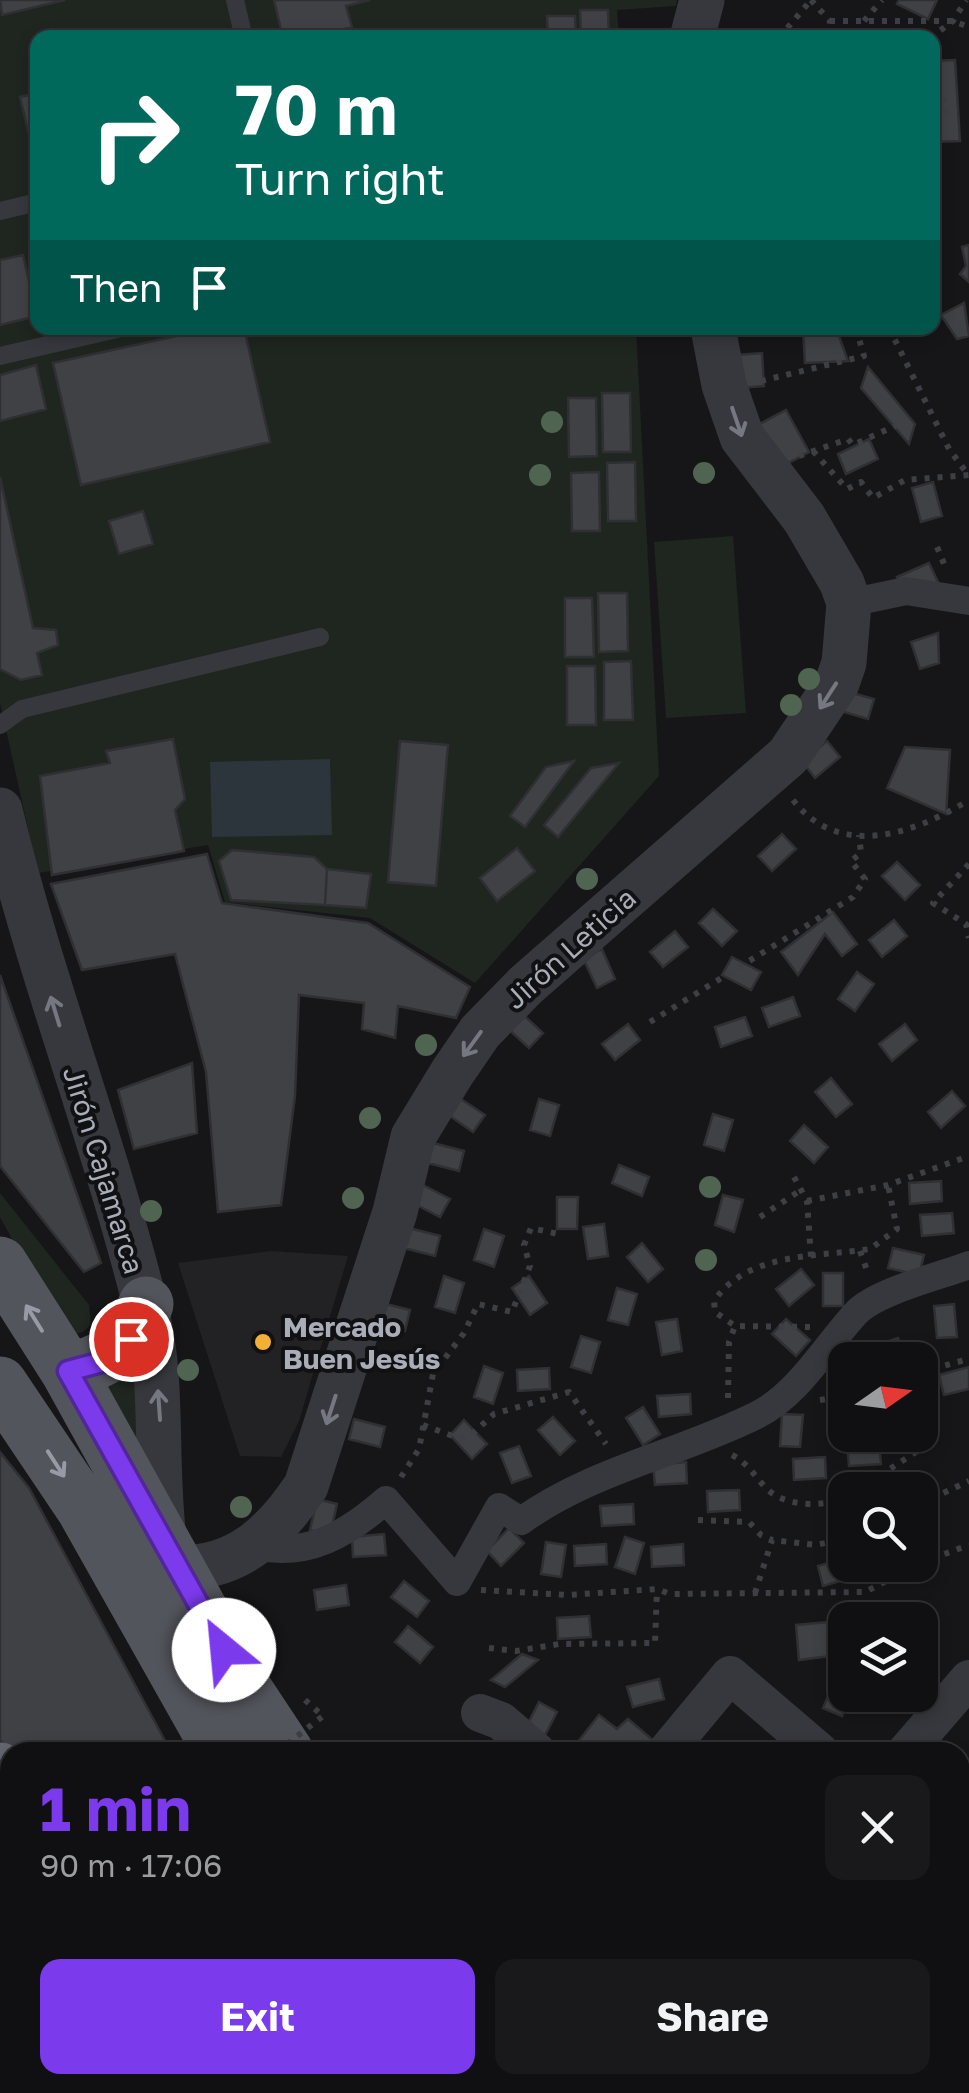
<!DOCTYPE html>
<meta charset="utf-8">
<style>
:root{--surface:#101012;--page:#19191b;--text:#f1f3f6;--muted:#9c9d9f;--line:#303032;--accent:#7c3aed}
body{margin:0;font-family:"Golos Text",sans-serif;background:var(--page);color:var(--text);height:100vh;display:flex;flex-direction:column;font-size:38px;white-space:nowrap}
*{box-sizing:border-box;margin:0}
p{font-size:32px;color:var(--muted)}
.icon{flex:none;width:55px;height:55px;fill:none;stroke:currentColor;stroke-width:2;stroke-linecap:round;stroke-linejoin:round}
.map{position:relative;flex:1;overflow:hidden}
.side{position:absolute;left:0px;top:1742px;width:970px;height:352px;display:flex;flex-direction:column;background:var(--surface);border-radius:30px 30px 0 0;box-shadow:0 5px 15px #0003,0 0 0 2px var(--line)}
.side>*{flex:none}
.top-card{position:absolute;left:30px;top:30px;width:910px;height:305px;border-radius:20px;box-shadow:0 5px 15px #0003,0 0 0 2px var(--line);background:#00695c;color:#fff;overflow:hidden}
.needle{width:65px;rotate:76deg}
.fabs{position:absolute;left:828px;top:1342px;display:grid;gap:20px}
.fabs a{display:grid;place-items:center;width:110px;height:110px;border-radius:20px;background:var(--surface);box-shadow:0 5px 15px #0003,0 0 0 2px var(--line);font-size:50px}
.pin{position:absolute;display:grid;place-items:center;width:85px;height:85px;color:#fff;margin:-42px;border:5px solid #fff;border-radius:50%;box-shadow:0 2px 10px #0007}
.me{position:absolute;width:110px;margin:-55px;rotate:332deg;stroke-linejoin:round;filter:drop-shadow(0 0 8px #0008)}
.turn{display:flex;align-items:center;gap:35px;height:210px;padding:0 40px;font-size:45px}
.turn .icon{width:130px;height:130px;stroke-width:2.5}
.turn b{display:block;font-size:70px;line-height:85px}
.then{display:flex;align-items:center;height:95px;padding:0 40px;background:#0003;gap:20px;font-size:38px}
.round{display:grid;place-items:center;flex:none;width:105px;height:105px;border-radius:20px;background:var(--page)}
.head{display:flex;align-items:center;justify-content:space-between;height:170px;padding:0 40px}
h1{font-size:60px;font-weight:700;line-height:75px;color:var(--accent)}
.cta{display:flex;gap:20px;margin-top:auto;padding:20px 40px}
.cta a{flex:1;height:115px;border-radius:20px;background:var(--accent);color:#fff;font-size:40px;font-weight:700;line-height:115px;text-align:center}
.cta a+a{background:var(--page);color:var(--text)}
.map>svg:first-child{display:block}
</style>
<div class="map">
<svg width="969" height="2093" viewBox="0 0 969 2093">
<rect width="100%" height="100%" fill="#161618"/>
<!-- built -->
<path fill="#222225" d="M271,1251L348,1256L299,1421L281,1457L240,1456L178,1263Z"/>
<!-- green -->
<path fill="#1e261f" d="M0,0H677L676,6L617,10L619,37L38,38V328H636L659,776L475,983L370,918L225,902L208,845L38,873L0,703Z
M733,536L746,713L666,718L654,542Z
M0,1193L89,1305L91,1324C81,1337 74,1334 61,1329L0,1217Z
M134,1353L144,1462L98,1381Z"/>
<!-- water -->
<path fill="#2c353c" d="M330,759L332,835L212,837L210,762Z"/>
<!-- building -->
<path fill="#404145" stroke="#303034" stroke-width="2.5" d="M0,0H65L2,15Z
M274,0H370L346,6L352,27L327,34L328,38H283Z
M899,0H937L928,19L897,4Z
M580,10H608L609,38H581Z
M547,16H575L576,38H548Z
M955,60L960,141L932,142V61Z
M38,93V155L34,156L20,97Z
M969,245V282L960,274L966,266L962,247Z
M23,255L37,316L0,325V260Z
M964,303L969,336L957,339L941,315Z
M213,328H244L270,442L81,485L53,363Z
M602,328H630V335H602Z
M803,328H836L848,361L805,363Z
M762,353L764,386L740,388L737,355Z
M36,365L46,409L0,421V375Z
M868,367L915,424L909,444L861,388Z
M602,393H630L631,452H603Z
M568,398H596L597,456L569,457Z
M786,410L809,452L777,469L754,427Z
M869,439L878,459L846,474L838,454Z
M635,462L636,521H608L607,463Z
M599,472L600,531H572L571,473Z
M0,477L33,628L56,630L58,645L37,653L42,675L21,680L0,669Z
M933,482L942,516L921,522L912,488Z
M143,511L153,544L119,554L109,521Z
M929,563L938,582L906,597L897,577Z
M598,593H627L628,651L599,652Z
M565,598H592L594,657H565Z
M938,633L939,663L920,669L911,642Z
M631,661L633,720H604V662Z
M567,666H595L596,725H567Z
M842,690L874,699L868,719L837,710Z
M173,739L185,799L175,810L184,851L52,875L40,776L110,763L106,751Z
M400,741L448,745L436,886L388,882Z
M827,741L840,757L815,778L802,761Z
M905,747L950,750L946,814L887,788Z
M574,761L525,827L510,816L546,767Z
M619,763L558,837L544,825L591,768Z
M782,834L796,849L772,871L758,856Z
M517,848L535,871L497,901L480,878Z
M232,850L314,857L327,869L325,905L231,900L219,861Z
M207,854L222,903L368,923L470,987L456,1018L398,1006L395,1038L362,1029L364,1003L299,995L295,1096L281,1205L218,1212L206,1072L175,954L82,970L51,884Z
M897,862L920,885L905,900L882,876Z
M327,869L371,874L366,908L325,905Z
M713,909L737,931L722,946L699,923Z
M833,912L857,944L842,956L825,934L798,975L781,952Z
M894,920L907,936L882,957L869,940Z
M675,931L688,947L663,967L650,952Z
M602,949L615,979L597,988L583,958Z
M732,957L761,972L751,990L722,975Z
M857,972L874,984L855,1011L838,999Z
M0,975L101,1263L84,1272L0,1166Z
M793,997L800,1016L769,1027L762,1008Z
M519,1011L543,1033L529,1048L505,1026Z
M745,1017L752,1036L721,1047L715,1027Z
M628,1024L640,1040L615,1060L602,1044Z
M905,1024L917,1040L892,1061L879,1044Z
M192,1063L197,1133L134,1149L118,1090Z
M831,1078L852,1104L836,1117L815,1092Z
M952,1091L965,1106L941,1128L928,1112Z
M458,1097L485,1115L473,1132L447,1114Z
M539,1099L559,1105L550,1136L530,1130Z
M713,1114L733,1120L724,1151L704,1145Z
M804,1125L828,1147L814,1163L790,1141Z
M433,1143L464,1151L459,1171L428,1163Z
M619,1165L649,1177L642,1196L612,1183Z
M941,1181L942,1201L910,1204L909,1183Z
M421,1184L450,1199L440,1217L411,1202Z
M723,1195L743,1200L734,1232L715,1225Z
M557,1197H578L577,1229H557Z
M952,1213L954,1233L922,1236L920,1215Z
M604,1224L608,1256L588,1259L583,1227Z
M409,1228L440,1236L435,1256L404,1248Z
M484,1229L504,1236L494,1267L474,1260Z
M642,1243L663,1269L648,1282L627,1257Z
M893,1248L924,1255L919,1275L888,1268Z
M801,1269L814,1285L789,1306L776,1289Z
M823,1273H843V1306H823Z
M444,1276L464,1283L455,1313L435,1307Z
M529,1276L547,1303L530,1315L512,1288Z
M617,1288L637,1294L628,1325L608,1320Z
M378,1302L410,1310L405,1331L373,1323Z
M954,1304L957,1337L937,1338L934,1306Z
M677,1319L682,1351L662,1355L656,1322Z
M786,1319L810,1340L796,1356L772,1334Z
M581,1336L600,1342L591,1373L571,1367Z
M898,1338L905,1357L872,1360L868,1348Z
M484,1366L503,1373L493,1404L474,1397Z
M969,1367V1389L944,1395L939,1375Z
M549,1368L550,1389L518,1391L517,1370Z
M690,1394L691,1414L659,1417L657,1396Z
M643,1407L660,1434L643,1445L626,1418Z
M782,1414L803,1415L800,1447L780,1446Z
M553,1417L575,1441L560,1455L538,1430Z
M354,1419L385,1427L380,1447L349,1439Z
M464,1420L487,1444L472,1459L450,1435Z
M879,1443L881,1464L849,1466L847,1445Z
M519,1446L531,1476L512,1483L500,1453Z
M0,1452L29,1488L171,1752H11L0,1740Z
M825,1457L826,1478L794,1480L793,1459Z
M686,1462L687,1483L655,1485L653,1465Z
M739,1490L740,1510L708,1512L707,1491Z
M317,1499L337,1504L330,1535L310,1530Z
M633,1504L634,1524L602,1526L600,1506Z
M509,1528L524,1543L501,1566L487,1551Z
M384,1534L386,1555L353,1557L352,1537Z
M625,1537L644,1543L635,1574L615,1567Z
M546,1542L566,1545L561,1577L541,1574Z
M606,1544L607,1564L575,1566L574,1546Z
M683,1544L684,1565L652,1567L651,1547Z
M845,1558L854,1577L823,1586L818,1566Z
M404,1581L429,1601L417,1617L391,1597Z
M346,1585L349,1605L317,1610L314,1590Z
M589,1616L591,1637L558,1639L557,1618Z
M828,1622L831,1656L799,1660L796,1625Z
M408,1626L433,1647L420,1663L395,1642Z
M522,1654L538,1660L505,1687L491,1680Z
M836,1678L845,1682V1695H851L842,1716L823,1708Z
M659,1679L664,1699L633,1707L627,1687Z
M539,1702L557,1712L542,1741L524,1731Z
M599,1715L617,1729L628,1719L654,1741L643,1752H570Z
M969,1900V1943L960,1954V1911Z
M305,2085H532L544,2093H313Z
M748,2085H840L849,2093H758Z"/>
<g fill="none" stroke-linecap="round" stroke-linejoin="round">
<!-- path -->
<path stroke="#3d3f44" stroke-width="6" stroke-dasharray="5 8" stroke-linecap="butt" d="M811,0L830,21L831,38
M830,21H953L969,27
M864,21L882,0
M779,38L811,0
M930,38L953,21L966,0
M932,90L947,104L945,113
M889,328L949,449L969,476
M761,381L864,356L856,328
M813,451L847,489L861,482L873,498L905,480L969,475
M799,456L848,439L853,445L897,425
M937,547L947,571
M793,800C839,860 914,834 969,800
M969,864L933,903L966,924L969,938
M650,1022L853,897L865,879L851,861L861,853L859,835
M794,1177L807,1201L811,1257
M807,1201L888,1185L969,1156
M760,1217L801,1190
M860,1251L868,1273
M810,1327L735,1326L715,1312L714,1301C747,1252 817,1257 870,1249L897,1229L888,1185
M920,1372L969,1359
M728,1398L729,1342L735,1326
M820,1400L845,1396
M423,1425L458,1438L471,1435L494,1414L569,1392L606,1444
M732,1455C748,1463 755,1477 767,1489C786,1507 822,1507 845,1498
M401,1477L419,1449L433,1374L464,1333L478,1304L512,1312L530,1266L524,1245L531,1228L558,1234
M858,1490L928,1444L920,1425
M833,1502L845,1538
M920,1504L969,1481
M698,1520L749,1522L761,1535L772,1540
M920,1563L969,1545
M481,1590L568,1595L657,1589L670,1594L865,1592L917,1565
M755,1593L772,1540L816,1545L845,1539
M489,1648L516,1651L559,1644L655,1643L657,1589
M305,1700L323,1716"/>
<!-- service -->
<path stroke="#37383d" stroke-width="18" d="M235,0L244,38
M0,211L38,202
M0,356L121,328
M0,725L22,709L320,637
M0,1990L10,2001
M84,2085L92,2093"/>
<!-- pedestrian -->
<path stroke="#37383d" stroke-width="28" d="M849,603L906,591L969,601
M254,1546C308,1558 347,1534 386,1500L457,1582L499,1507L521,1521C594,1469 679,1454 757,1415C799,1394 826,1345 857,1312C878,1291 940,1276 969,1265"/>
<!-- minor -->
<path stroke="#37383d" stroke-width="38" d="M480,1713L501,1721L537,1752
M666,1752L730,1675L820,1752
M906,1752L969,1679
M960,1870L969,1877
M960,1976L969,1965
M940,2085L950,2093"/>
<!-- tertiary -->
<path stroke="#37383d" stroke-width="45" d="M692,38L702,0
M0,810C40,977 103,1137 145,1304C165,1381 154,1460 164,1538
M179,1568C239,1568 274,1534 306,1486L395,1212L413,1137L452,1073L480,1032L526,985L788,756L837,683L844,663L849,603L842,583L804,518L742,437L724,385L713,328
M889,2085L898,2093"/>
<!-- primary -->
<path stroke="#53555c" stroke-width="55" d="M0,1264L68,1371L243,1687L286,1752
M68,1371C113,1359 127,1348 146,1304
M0,1384L84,1509L221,1752
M600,2085L611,2093
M662,2085L673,2093"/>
<!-- motorway -->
<path stroke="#63666e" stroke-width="55" d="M0,1770L10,1782
M0,1821L10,1832
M0,1933L10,1943
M0,2081L7,2093
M144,2085L152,2093
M241,2085L249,2093"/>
<!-- path-bridge -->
<path stroke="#3d3f44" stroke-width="6" stroke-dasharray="5 8" stroke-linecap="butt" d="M277,1752L323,1716"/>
</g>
<!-- trees -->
<g fill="#506452">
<circle cx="552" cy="422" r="11"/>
<circle cx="704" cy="473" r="11"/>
<circle cx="540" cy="475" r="11"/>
<circle cx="809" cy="679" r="11"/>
<circle cx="791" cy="705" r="11"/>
<circle cx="587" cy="879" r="11"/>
<circle cx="426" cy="1045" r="11"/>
<circle cx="370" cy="1118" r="11"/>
<circle cx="710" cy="1187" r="11"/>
<circle cx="353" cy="1198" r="11"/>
<circle cx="151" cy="1211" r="11"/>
<circle cx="706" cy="1260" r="11"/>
<circle cx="188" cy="1370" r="11"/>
<circle cx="241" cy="1507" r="11"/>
</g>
<!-- one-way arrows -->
<defs><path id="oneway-shaft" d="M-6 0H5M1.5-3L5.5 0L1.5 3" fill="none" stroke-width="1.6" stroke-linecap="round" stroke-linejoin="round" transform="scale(2.5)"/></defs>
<g stroke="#757881">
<use href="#oneway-shaft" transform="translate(737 422) rotate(71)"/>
<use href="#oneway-shaft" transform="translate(828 696) rotate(123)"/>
<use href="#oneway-shaft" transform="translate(55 1011) rotate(-107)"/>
<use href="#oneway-shaft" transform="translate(472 1044) rotate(126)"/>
<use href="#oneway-shaft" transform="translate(159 1405) rotate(-94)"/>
<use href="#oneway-shaft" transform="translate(331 1410) rotate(108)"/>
</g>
<g stroke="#979ba6">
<use href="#oneway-shaft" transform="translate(34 1318) rotate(-122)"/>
<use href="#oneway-shaft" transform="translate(56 1464) rotate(57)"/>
</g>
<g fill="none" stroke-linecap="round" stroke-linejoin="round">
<defs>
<path id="route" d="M131,1339L102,1362L68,1371L224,1650"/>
</defs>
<!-- route casing -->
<use href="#route" stroke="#51269a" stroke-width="25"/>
<!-- route -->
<use href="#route" stroke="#7c3aed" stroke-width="18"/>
</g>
<!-- markers -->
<circle fill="#f2b134" stroke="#111113" stroke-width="4" cx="263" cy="1342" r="10"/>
<g text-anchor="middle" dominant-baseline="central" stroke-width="8" stroke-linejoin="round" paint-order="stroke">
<!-- street labels -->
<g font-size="28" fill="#a8adb8" stroke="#111113">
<text transform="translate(570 948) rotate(-42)">Jirón Leticia</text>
<text transform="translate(104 1170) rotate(73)">Jirón Cajamarca</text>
</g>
<!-- poi labels -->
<g font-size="28" font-weight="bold" fill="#a8adb8" stroke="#111113" text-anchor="start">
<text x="283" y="1326">Mercado<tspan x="283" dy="32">Buen Jesús</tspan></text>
</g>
</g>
</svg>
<div class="fabs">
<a><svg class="needle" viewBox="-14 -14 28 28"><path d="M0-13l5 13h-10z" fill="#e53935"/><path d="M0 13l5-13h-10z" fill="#9c9d9f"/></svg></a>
<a><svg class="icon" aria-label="search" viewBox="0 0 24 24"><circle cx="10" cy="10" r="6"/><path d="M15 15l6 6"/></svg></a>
<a><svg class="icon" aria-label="layers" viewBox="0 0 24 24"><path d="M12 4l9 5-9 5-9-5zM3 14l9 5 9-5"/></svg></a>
</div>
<div class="pin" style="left:131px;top:1339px;background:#d93025"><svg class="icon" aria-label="arrive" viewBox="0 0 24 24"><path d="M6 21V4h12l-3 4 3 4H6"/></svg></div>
<svg class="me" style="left:224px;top:1650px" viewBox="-20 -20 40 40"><circle r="19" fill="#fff"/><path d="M0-13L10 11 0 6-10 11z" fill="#7c3aed"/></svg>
<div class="top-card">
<div class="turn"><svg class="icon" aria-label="right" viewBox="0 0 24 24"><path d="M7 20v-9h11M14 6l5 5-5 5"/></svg><div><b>70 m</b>Turn right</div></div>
<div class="then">Then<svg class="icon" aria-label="arrive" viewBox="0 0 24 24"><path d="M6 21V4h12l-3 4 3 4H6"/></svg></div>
</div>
<section class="side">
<div class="head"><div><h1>1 min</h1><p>90 m · 17:06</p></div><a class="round"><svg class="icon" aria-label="close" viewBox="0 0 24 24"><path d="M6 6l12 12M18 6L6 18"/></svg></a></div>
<div class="cta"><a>Exit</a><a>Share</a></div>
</section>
</div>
